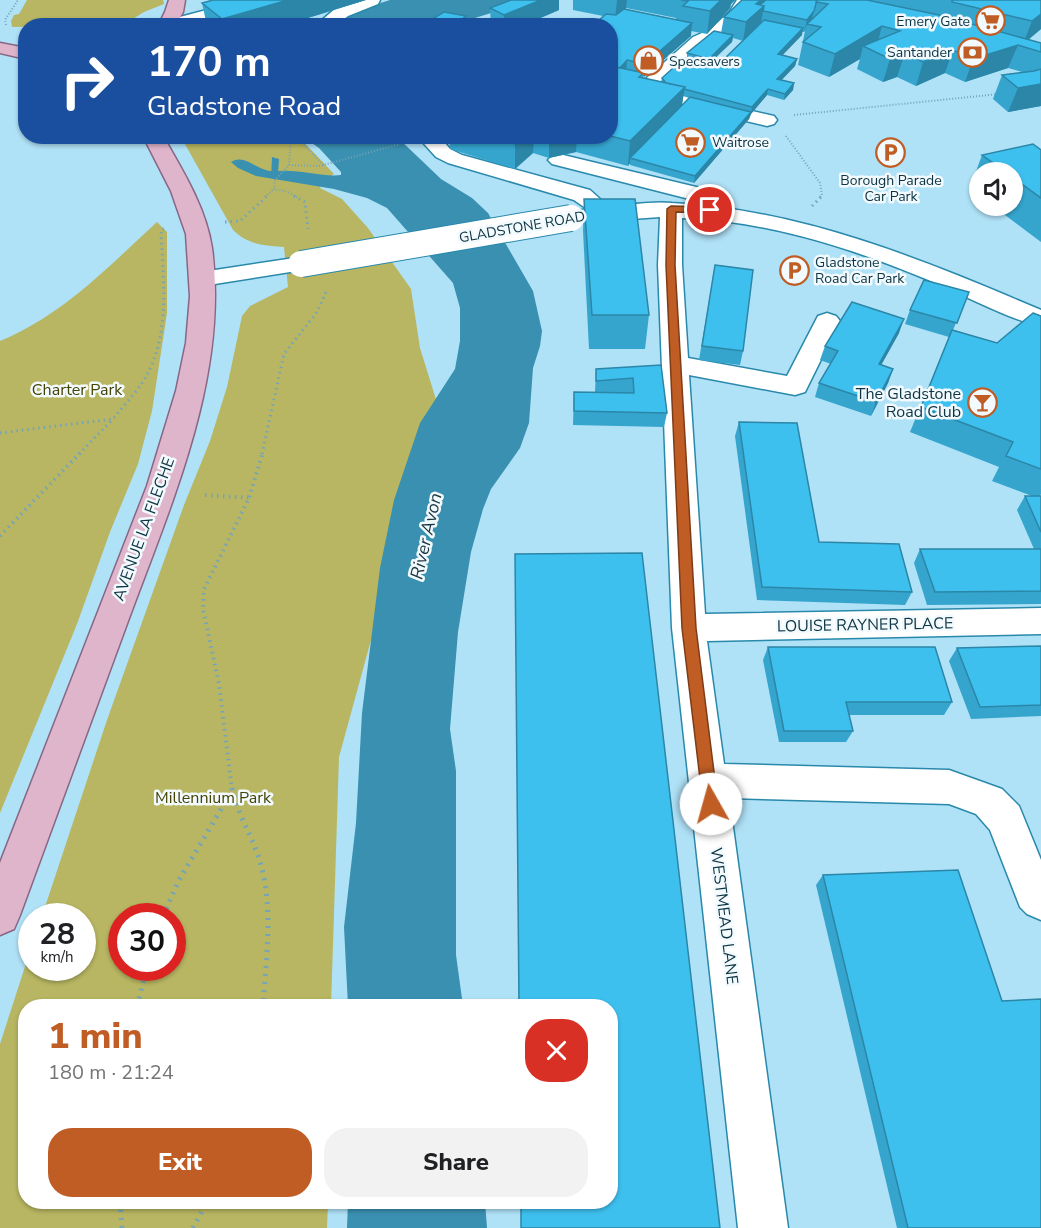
<!DOCTYPE html>
<meta charset="utf-8">
<style>
:root{--surface:#fff;--page:#f2f2f2;--text:#202124;--muted:#757577;--accent:#c05d24}
body{margin:0;font-family:"Nunito Sans",sans-serif;background:var(--page);color:var(--text);height:100vh;display:flex;flex-direction:column;font-size:22px;white-space:nowrap}
*{box-sizing:border-box;margin:0}
p{font-size:20px;color:var(--muted)}
.icon{flex:none;width:33px;height:33px;fill:none;stroke:currentColor;stroke-width:2;stroke-linecap:round;stroke-linejoin:round}
.map{position:relative;flex:1;overflow:hidden}
.sheet{position:absolute;left:18px;top:999px;width:600px;height:210px;display:flex;flex-direction:column;background:var(--surface);border-radius:24px;box-shadow:0 2px 4px #0004}
.sheet>*{flex:none}
.guide{position:absolute;left:18px;top:18px;width:600px;height:126px;border-radius:24px;box-shadow:0 2px 4px #0004;background:#1a4fa0;color:#fff;overflow:hidden}
.tools{position:absolute;left:969px;top:162px;display:grid;gap:12px}
.tools a{display:grid;place-items:center;width:54px;height:54px;border-radius:50%;background:var(--surface);box-shadow:0 2px 4px #0004;font-size:30px}
.speed{position:absolute;left:18px;top:903px;display:flex;gap:12px;font-size:30px;font-weight:700;text-align:center}
.speed>*{display:grid;place-content:center;width:78px;height:78px;border-radius:50%;background:var(--surface);box-shadow:0 2px 4px #0004;line-height:1}
.speed small{font-size:15px;font-weight:400}
.speed .limit{border:9px solid #d22;background:#fff;color:#111}
.pin{position:absolute;display:grid;place-items:center;width:51px;height:51px;color:#fff;margin:-26px;border:3px solid #fff;border-radius:50%;box-shadow:0 2px 6px #0007}
.me{position:absolute;width:66px;margin:-33px;rotate:353deg;stroke-linejoin:round;filter:drop-shadow(0 0 4px #0008)}
.turn{display:flex;align-items:center;gap:21px;height:126px;padding:0 30px;font-size:27px}
.turn .icon{width:78px;height:78px;stroke-width:2.5}
.turn b{display:block;font-size:42px;line-height:51px}
.round{display:grid;place-items:center;flex:none;width:63px;height:63px;border-radius:24px;background:var(--page)}
.headline{display:flex;align-items:center;justify-content:space-between;height:102px;padding:0 30px}
h1{font-size:36px;font-weight:800;line-height:45px;color:var(--accent)}
.action{display:flex;gap:12px;margin-top:auto;padding:12px 30px}
.action a{flex:1;height:69px;border-radius:24px;background:var(--accent);color:#fff;font-size:24px;font-weight:800;line-height:69px;text-align:center}
.action a+a{background:var(--page);color:var(--text)}
.map>svg:first-child{display:block}
</style>
<div class="map">
<svg width="1041" height="1228" viewBox="0 0 1041 1228">
<rect width="100%" height="100%" fill="#afe1f7"/>
<!-- green -->
<path fill="#b8b662" fill-rule="evenodd" d="M27,0H163L164,4L144,12L123,25L12,27L11,21L14,15L19,14Z
M181,137H299L334,174L323,181L320,188L342,199L368,228L411,289L420,348L443,422L403,523L339,757L331,1006H26V1202H328L327,1228H0V1044L31,948L32,968H82V916H42L107,720L184,505L210,441L227,387L242,316L250,306L288,287L284,247C262,245 249,245 233,230ZM122,916H172V968H122Z
M157,222L167,232V313L152,411L138,464L110,532L77,624L0,813V341C63,315 108,267 157,222Z"/>
<!-- water -->
<path fill="#3990b1" d="M390,0H534L452,25L337,26L358,10Z
M303,137H397L441,179L472,198L488,213L533,291L542,331L540,346L533,368L529,423L520,448L491,489L483,509L471,552L458,632L450,729L456,771V955L463,1006H348L344,927L356,823L362,713L380,568L394,500L420,423L455,369L460,341V308L453,283L387,208L367,198L334,189L256,176L238,168L231,162C243,154 254,167 266,170C275,173 281,170 289,171C306,171 325,177 341,175V172L319,148Z
M348,1202H485L487,1228H347Z"/>
<g fill="none" stroke-linecap="round" stroke-linejoin="round">
<!-- stream -->
<path fill="#3990b1" fill-rule="evenodd" d="M272,157L279,159L278,174L289,176V180L271,178Z"/>
<defs>
<path id="minor" d="M244,0H271L269,4L189,26H159L161,22Z
M357,0H380L378,4L348,16L335,26H315L336,8Z
M737,0H754L745,16L723,37L705,45L658,89L774,116L777,120L774,124L767,126L610,89V77L640,84L693,37L711,29L730,11Z
M417,136H439L450,149L462,155L590,190L609,207C629,205 652,201 672,203C803,210 921,259 1041,310V327C1004,317 962,294 926,279C848,247 767,221 682,218V265L688,358L787,376L818,316L827,313L836,316L840,321L805,392L795,395L689,375L705,614L1041,608V634L707,641L724,764L949,770L1002,789L1019,806L1041,860V920L1027,914L1020,907L990,830L976,814L949,804L729,798L788,1228H738L672,628L658,265L660,217L590,222L582,220L579,215L582,210L587,209L574,200L448,163L436,157Z
M559,154L717,192L720,197L717,202L709,204L552,164L548,160L552,156Z
M301,257L309,259L313,264L309,269L202,286L193,284L190,279L193,274L202,272Z"/>
<path id="major" d="M169,0H185L183,12L175,26H158L165,12Z
M0,43L26,48V59L0,53Z
M143,136H163C183,171 206,208 212,248C229,376 171,504 128,621C92,719 56,817 20,915L14,929L0,935V863L147,486L176,391L186,343L190,296L186,234L171,191Z"/>
</defs>
<!-- minor casing -->
<use href="#minor" stroke="#2989ab" stroke-width="3"/>
<!-- major casing -->
<use href="#major" stroke="#886785" stroke-width="3"/>
<!-- path-far3 -->
<path stroke="#75a4b7" stroke-width="2" stroke-dasharray="1 2" stroke-linecap="butt" d="M6,25L5,20L18,0
M129,26L141,18
M484,26L494,22
M794,115L999,94
M786,136L820,183L822,195L820,197
M289,165L320,166L400,144
M265,197L274,189
M297,197L288,192L274,189L275,180L289,165L291,136L304,145L324,165"/>
<!-- path-far2 -->
<path stroke="#75a4b7" stroke-width="3" stroke-dasharray="1.5 4" stroke-linecap="butt" d="M294,196L305,202L308,229
M812,206L822,196
M225,222L240,221L267,196
M0,433L113,419C125,404 140,389 149,371C170,329 163,276 161,230L164,229
M79,454L112,420
M262,454L284,354L317,312L326,292"/>
<!-- path-far1 -->
<path stroke="#75a4b7" stroke-width="4" stroke-dasharray="1.5 4.5" stroke-linecap="butt" d="M205,495L249,498
M0,536L81,452
M232,790L219,684L203,609L204,589L249,498L263,452"/>
<!-- path -->
<path stroke="#75a4b7" stroke-width="5" stroke-dasharray="2 6" stroke-linecap="butt" d="M232,788C237,814 253,837 260,862C274,908 266,959 263,1006
M163,916L179,880L232,791
M137,1006L147,968
M120,1202L122,1228
M193,1228L207,1202"/>
<!-- minor -->
<use href="#minor" fill="#fff" fill-rule="evenodd"/>
<!-- major -->
<use href="#major" fill="#dfb5cb" fill-rule="evenodd"/>
<defs>
<path id="minor-bridge" d="M301,264L571,218"/>
</defs>
<!-- minor-bridge casing -->
<use href="#minor-bridge" stroke="#2989ab" stroke-width="28" stroke-linecap="butt"/>
<!-- minor-bridge -->
<use href="#minor-bridge" stroke="#fff" stroke-width="26"/>
</g>
<!-- wall -->
<path fill="#35a5ce" fill-rule="evenodd" d="M366,0L282,26H207L202,3Z
M511,0H559V10L526,24L549,26H491L490,8Z
M573,0H735L731,4L730,8L707,34L691,31V36L643,77V78L661,82L662,78L687,58V53L721,33L724,17L742,0H1041V29L1028,40L1041,43V106L1008,112L993,99L1002,75L1022,72L1008,68L965,82L945,73L916,86L897,77L883,82L857,69L860,59L829,77L798,65L805,31L804,32H802V35L782,55L797,59L795,66L781,80L794,83L793,90L784,100L767,95L751,114L749,119L694,183L630,165V163L628,166L576,152L549,158L533,153L515,169L450,149L449,136H610V26L603,16L573,10ZM626,8L676,18V20L626,9ZM733,38L743,41L718,65L709,63L732,42ZM683,96L689,98L682,105Z
M1041,150V242L993,206H1012V172H980V195L970,188L982,155Z
M584,199L649,315L645,349H589L583,231Z
M715,265L743,351L740,365L699,360Z
M969,292L953,330L997,343L1041,316V494L1040,496H1041V604L927,605L914,563L920,549H1034L1017,510L1025,496H1032L992,481L999,467L910,432L949,337L905,324L910,310Z
M899,333L881,365L893,369L888,383L871,416L815,397L819,383L831,364L820,360L825,346Z
M661,365L667,413L664,427L573,425L574,392H595L596,369Z
M739,422L819,542L912,592L905,605L757,600L735,436Z
M1041,646V716L971,719L949,661L957,648Z
M768,647L952,702L944,715H849L853,731L846,742H779L763,660Z
M823,875L1002,1001L1041,1228H897L816,885Z"/>
<!-- shaded-wall -->
<path fill="#2b86a7" d="M288,0H366L282,26H223L222,19Z
M541,0H559V10L522,26H504V15Z
M617,0H627L626,8L615,19Z
M721,0H735L731,4L730,8L707,34L710,11Z
M761,0H773L763,11L761,23L743,41L746,22L756,4Z
M814,11L811,23L807,24L804,32L807,20Z
M1041,14V29L1023,44L1032,21Z
M466,16V26H452Z
M692,23L691,36L644,77L645,64Z
M882,26L876,49L863,46L860,59L829,77L835,54Z
M803,28L802,35L777,61L778,54Z
M733,35L732,42L708,65L709,59Z
M1018,45L1008,68L965,82L973,59Z
M953,50L945,73L916,86L923,62Z
M905,53L897,77L883,82L890,59Z
M797,59L795,66L776,86L777,79Z
M627,60L626,72L620,68Z
M794,83L793,90L784,100L785,94Z
M1041,84V106L1008,112L1018,88Z
M685,87L681,111L630,158V163L628,166L630,141Z
M768,89L767,95L751,114L749,119L694,183L695,176L751,112L752,107Z
M524,136H534L533,153L515,169V144Z
M549,136H577L576,152L549,158Z
M904,319L899,333L874,378L879,364Z
M893,369L888,383L871,416L876,402Z"/>
<!-- building -->
<path fill="#3ec0ef" stroke="#2b86a7" stroke-width="1.5" d="M213,0H288L222,19L202,3Z
M511,0H541L504,15L490,8Z
M681,0H721L710,11L683,6L688,1Z
M742,0H761L756,4L764,6L746,22L724,17Z
M766,0H817L814,11L807,20L763,11L764,6L760,5Z
M817,0H867L939,15L1041,43V52L1018,45L973,59L953,50L923,62L905,53L890,59L863,46L900,31L882,26L835,54L803,42L821,27L807,24L828,4L816,2Z
M952,0H1041V14L1032,21L952,2Z
M624,9L692,23L645,64L627,60L620,68L610,66V26H592L606,14L616,15Z
M444,12L466,16L452,26H407L418,19L429,21Z
M764,20L803,28L778,54L797,59L777,79L794,83L785,94L768,89L752,107L684,89L685,87L666,83L662,78L684,58L718,65Z
M534,23L549,26H518L519,25Z
M714,31L733,35L709,59L687,53Z
M616,67L644,73L639,77L685,87L630,141L610,136V72Z
M1041,69V84L1018,88L1002,75L1034,71Z
M690,97L751,112L695,176L630,158Z
M488,136H524L515,144Z
M1033,144L1041,150V198L1012,177V172H1006L982,155Z
M584,199H635L649,315H592Z
M715,265L753,270L743,351L702,346Z
M924,280L969,292L957,323L910,310Z
M852,302L904,319L879,364L893,369L876,402L819,383L838,351L825,346Z
M1033,313L1041,316V469L1006,456L1013,442L921,407L952,330L997,343Z
M661,365L667,413L574,411V392L634,393L633,378L596,381V369Z
M739,422L797,423L819,542L899,544L912,592L762,587Z
M1025,496H1041V532Z
M920,549H1041V591L935,592Z
M642,553L720,1228H521V1202H610V1006H519L515,554Z
M1041,646V705L980,707L957,648Z
M768,647H935L952,702H846L853,731H784Z
M958,870L1002,1001L1041,999V1228H908L823,875Z"/>
<!-- route -->
<path fill="#c05d24" stroke="#7d3c17" stroke-width="1.5" d="M671,206L710,207L715,210L710,213L676,212L675,265L696,628L718,804L716,809L711,811L705,809L703,804L682,628L666,265L667,209Z"/>
<!-- icons -->
<defs>
<symbol id="supermarket-ring" viewBox="-11 -11 22 22"><circle r="9.5" fill="#f2fafe" stroke="#c05d24" stroke-width="1.5"/><path d="M-6-5.5h2.5l.6 2H6L4.5 2H-2.5L-4.4-4H-6ZM-1.5 3.2a1.3 1.3 0 1 0 .1 0ZM3 3.2a1.3 1.3 0 1 0 .1 0Z" fill="#c05d24"/></symbol>
<symbol id="bank-ring" viewBox="-11 -11 22 22"><circle r="9.5" fill="#f2fafe" stroke="#c05d24" stroke-width="1.5"/><path d="M-6-4H6V4H-6ZM0-2.3a2.3 2.3 0 1 0 0 4.6a2.3 2.3 0 1 0 0-4.6Z" fill="#c05d24"/></symbol>
<symbol id="shop-ring" viewBox="-11 -11 22 22"><circle r="9.5" fill="#f2fafe" stroke="#c05d24" stroke-width="1.5"/><path d="M-5-2.5h2.3a2.7 3.5 0 0 1 5.4 0H5L5.5 6h-11ZM-1.5-2.5h3a1.5 2.3 0 0 0-3 0Z" fill="#c05d24"/></symbol>
<symbol id="parking-ring" viewBox="-11 -11 22 22"><circle r="9.5" fill="#f2fafe" stroke="#c05d24" stroke-width="1.5"/><path d="M-3.5-5.5H1a3.5 3.5 0 0 1 0 7H-1V5.5H-3.5ZM-1-3.4V-.6H.8a1.4 1.4 0 0 0 0-2.8Z" fill="#c05d24"/></symbol>
<symbol id="bar-ring" viewBox="-11 -11 22 22"><circle r="9.5" fill="#f2fafe" stroke="#c05d24" stroke-width="1.5"/><path d="M-6-5H6L.8 .8V4.5H3.5V6h-7V4.5H-.8V.8Z" fill="#c05d24"/></symbol>
</defs>
<g fill-rule="evenodd">
<use href="#supermarket-ring" x="974" y="4" width="33" height="33"/>
<use href="#bank-ring" x="956" y="36" width="33" height="33"/>
<use href="#shop-ring" x="632" y="44" width="33" height="33"/>
<use href="#supermarket-ring" x="674" y="126" width="33" height="33"/>
<use href="#parking-ring" x="874" y="136" width="33" height="33"/>
<use href="#parking-ring" x="778" y="254" width="33" height="33"/>
<use href="#bar-ring" x="966" y="386" width="33" height="33"/>
</g>
<g text-anchor="middle" dominant-baseline="central" stroke-width="5" stroke-linejoin="round" paint-order="stroke">
<!-- far-poi labels -->
<g font-size="14" fill="#0c3442" stroke="#f2fafe" text-anchor="start">
<text x="970" y="21" text-anchor="end">Emery Gate</text>
<text x="952" y="52" text-anchor="end">Santander</text>
<text x="669" y="61">Specsavers</text>
<text x="712" y="142">Waitrose</text>
<text x="891" y="180" text-anchor="middle">Borough Parade<tspan x="891" dy="16">Car Park</tspan></text>
<text x="815" y="262">Gladstone<tspan x="815" dy="16">Road Car Park</tspan></text>
</g>
<!-- far-street labels -->
<g font-size="14" fill="#0c3442" stroke="#f2fafe">
<text transform="translate(522 227) rotate(-10)">GLADSTONE ROAD</text>
</g>
<!-- park labels -->
<g font-size="16" fill="#464306" stroke="#f2fafe">
<text x="77" y="390">Charter Park</text>
<text x="213" y="798">Millennium Park</text>
</g>
<!-- poi labels -->
<g font-size="16" fill="#0c3442" stroke="#f2fafe" text-anchor="end">
<text x="961" y="394">The Gladstone<tspan x="961" dy="18">Road Club</tspan></text>
</g>
<!-- street labels -->
<g font-size="16" fill="#0c3442" stroke="#f2fafe">
<text transform="translate(144 529) rotate(-70)">AVENUE LA FLECHE</text>
<text transform="translate(865 625) rotate(-1)">LOUISE RAYNER PLACE</text>
<text transform="translate(724 916) rotate(83)">WESTMEAD LANE</text>
</g>
<!-- water labels -->
<g font-size="18" font-style="italic" fill="#1a3540" stroke="#f2fafe">
<text transform="translate(426 536) rotate(-77)">River Avon</text>
</g>
</g>
</svg>
<div class="tools">
<a><svg class="icon" aria-label="sound" viewBox="0 0 24 24"><path d="M4 9h4l5-4v14l-5-4H4zM17 9q2 3 0 6"/></svg></a>
</div>
<div class="speed"><div>28<small>km/h</small></div><div class="limit">30</div></div>
<div class="pin" style="left:710px;top:210px;background:#d93025"><svg class="icon" aria-label="arrive" viewBox="0 0 24 24"><path d="M6 21V4h12l-3 4 3 4H6"/></svg></div>
<svg class="me" style="left:711px;top:804px" viewBox="-20 -20 40 40"><circle r="19" fill="#fff"/><path d="M0-13L10 11 0 6-10 11z" fill="#c05d24"/></svg>
<div class="guide">
<div class="turn"><svg class="icon" aria-label="right" viewBox="0 0 24 24"><path d="M7 20v-9h11M14 6l5 5-5 5"/></svg><div><b>170 m</b>Gladstone Road</div></div>
</div>
<section class="sheet">
<div class="headline"><div><h1>1 min</h1><p>180 m · 21:24</p></div><a class="round" style="background:#d93025;color:#fff"><svg class="icon" aria-label="close" viewBox="0 0 24 24"><path d="M6 6l12 12M18 6L6 18"/></svg></a></div>
<div class="action"><a>Exit</a><a>Share</a></div>
</section>
</div>
